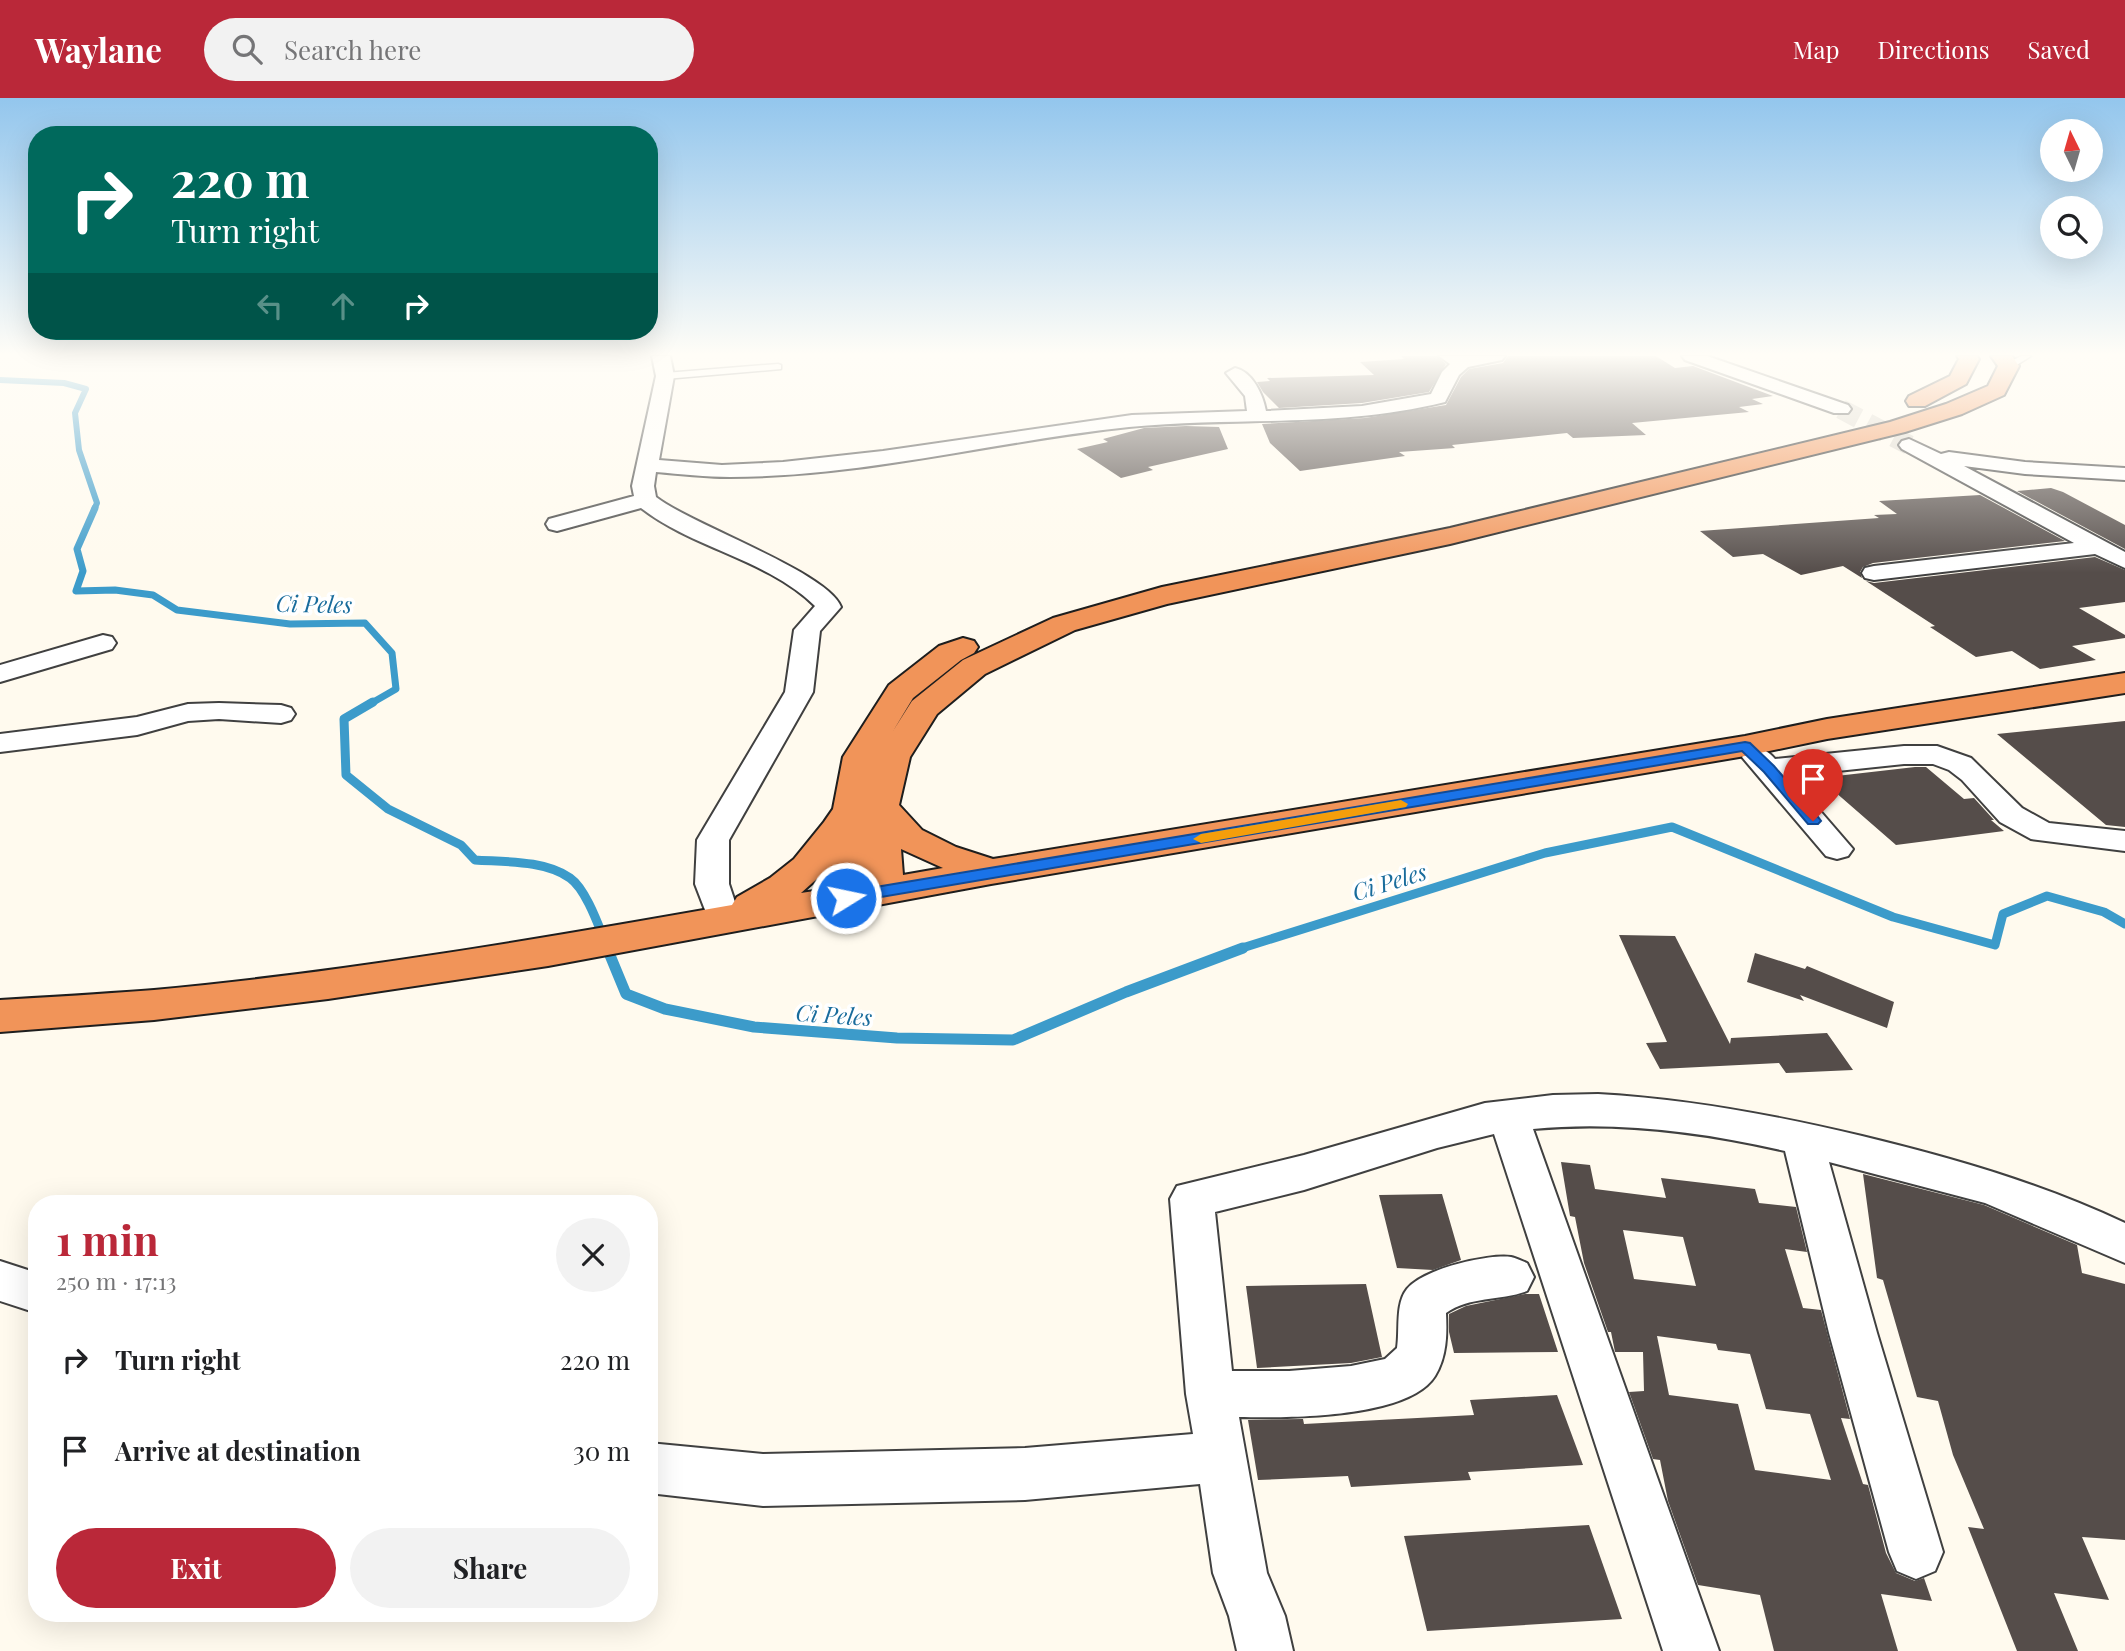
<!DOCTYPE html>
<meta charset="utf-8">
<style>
:root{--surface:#fff;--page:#f2f2f2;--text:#202124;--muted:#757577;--accent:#ba2839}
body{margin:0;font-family:"Playfair Display",serif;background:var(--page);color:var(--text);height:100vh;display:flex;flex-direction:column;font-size:26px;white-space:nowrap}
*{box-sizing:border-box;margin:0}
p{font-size:23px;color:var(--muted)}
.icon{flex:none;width:38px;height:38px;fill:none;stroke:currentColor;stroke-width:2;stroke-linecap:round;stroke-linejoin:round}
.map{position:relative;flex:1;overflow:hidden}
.panel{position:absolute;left:28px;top:1097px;width:630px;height:427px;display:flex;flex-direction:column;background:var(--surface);border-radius:28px;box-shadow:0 7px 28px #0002}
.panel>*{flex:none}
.hud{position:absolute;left:28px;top:28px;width:630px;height:214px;border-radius:28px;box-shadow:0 7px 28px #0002;background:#00695c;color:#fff;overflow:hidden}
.needle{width:46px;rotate:355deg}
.controls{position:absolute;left:2040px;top:21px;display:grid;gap:14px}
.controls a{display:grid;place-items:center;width:63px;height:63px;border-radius:50%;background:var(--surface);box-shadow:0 7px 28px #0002;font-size:35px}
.pin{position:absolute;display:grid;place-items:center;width:60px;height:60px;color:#fff;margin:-72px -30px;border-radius:50% 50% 50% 0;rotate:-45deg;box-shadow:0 0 7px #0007}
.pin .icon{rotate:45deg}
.me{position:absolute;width:77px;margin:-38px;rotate:80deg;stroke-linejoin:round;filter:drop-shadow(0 0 5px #0008)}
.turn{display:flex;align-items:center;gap:24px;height:147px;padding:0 28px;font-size:32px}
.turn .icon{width:91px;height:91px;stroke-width:2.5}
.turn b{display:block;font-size:49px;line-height:60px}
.lanes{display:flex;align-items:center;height:66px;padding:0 28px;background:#0003;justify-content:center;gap:35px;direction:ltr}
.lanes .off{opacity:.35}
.round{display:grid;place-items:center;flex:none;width:74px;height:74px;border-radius:37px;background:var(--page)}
.overview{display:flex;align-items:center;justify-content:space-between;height:119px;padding:0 28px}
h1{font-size:42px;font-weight:700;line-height:52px;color:var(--accent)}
.cta{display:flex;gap:14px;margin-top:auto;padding:14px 28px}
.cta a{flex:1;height:80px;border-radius:42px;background:var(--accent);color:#fff;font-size:28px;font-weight:700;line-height:80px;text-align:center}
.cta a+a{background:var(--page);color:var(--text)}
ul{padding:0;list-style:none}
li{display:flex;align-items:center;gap:21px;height:91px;padding:0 28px}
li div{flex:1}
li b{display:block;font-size:26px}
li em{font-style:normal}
header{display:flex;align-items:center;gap:42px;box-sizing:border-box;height:98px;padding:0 35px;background:var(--accent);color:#fff}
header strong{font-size:33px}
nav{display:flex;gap:38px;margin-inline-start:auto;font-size:24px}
.search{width:490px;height:63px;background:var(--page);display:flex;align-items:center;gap:18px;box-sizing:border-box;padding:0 24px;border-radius:38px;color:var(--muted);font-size:26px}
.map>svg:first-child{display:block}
</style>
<header>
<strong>Waylane</strong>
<div class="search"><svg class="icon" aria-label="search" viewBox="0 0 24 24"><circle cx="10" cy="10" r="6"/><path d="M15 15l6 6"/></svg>Search here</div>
<nav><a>Map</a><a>Directions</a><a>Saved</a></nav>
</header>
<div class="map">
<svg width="2125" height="1553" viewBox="0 0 2125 1553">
<rect width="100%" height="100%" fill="#fffaee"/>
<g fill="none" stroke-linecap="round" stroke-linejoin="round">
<!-- stream-far3 -->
<path stroke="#3c9bca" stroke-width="6" d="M0,282L64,285L86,291L75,315L79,352L97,405L94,412"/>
<!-- stream-far2 -->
<path stroke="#3c9bca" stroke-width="7" d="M95,410L77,451L83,473L76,493L115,492L153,497L177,512L290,526L365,525L392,555L396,591L370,606"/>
<!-- stream-far1 -->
<path stroke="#3c9bca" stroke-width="9" d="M373,604L344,621L346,677L388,711L461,747L475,762C504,764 545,762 570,780C587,792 600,832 608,851
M1239,851L1545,755L1672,729L1893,819L1995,847L2003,816L2047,798L2104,814L2125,826"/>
<!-- stream -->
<path stroke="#3c9bca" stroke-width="11" d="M607,850L626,896L665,911L754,929L897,940L1013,942L1126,894L1243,850"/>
</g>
<!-- building -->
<path fill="#554d4a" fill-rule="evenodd" d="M1401,258H1437L1446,266L1429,294L1362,305L1279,310L1263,294L1257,284L1270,283L1267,280L1374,277L1360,264L1404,261Z
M1508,258H1656L1675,270L1693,268L1773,298L1752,301L1763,306L1739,309L1749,314L1632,325L1646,337L1573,340L1567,335L1452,347L1455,350L1399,354L1405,358L1300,373L1270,345L1262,326L1365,320L1446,307L1461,279L1469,271L1503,265Z
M1186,328L1219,329L1228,351L1148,369L1153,372L1121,380L1077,351L1108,344L1103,341L1144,330Z
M2051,390L2063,394L2125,427V451L2017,393Z
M1980,397L2065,443L1873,465L1863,469L1860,474L1862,480L1843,468L1801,477L1763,456L1733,459L1700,433L1879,420L1874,417L1897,416L1879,403Z
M2095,459L2125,472V504L2079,510L2125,537V540L2072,548L2096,562L2040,571L2012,553L1976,559L1930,529L1935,528L1866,483L1874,485Z
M2125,623V729L2106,727L1997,636Z
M1915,669H1926L1964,701L1974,700L1994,722H1991L2004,733L1896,747L1819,680Z
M1619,837L1675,838L1730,946L1731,940L1827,935L1853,972L1786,975L1779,965L1660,971L1646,945L1667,944Z
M1755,855L1805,871L1807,868L1894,904L1887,930L1800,897L1804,903L1747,884Z
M1561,1064L1590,1067L1595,1091L1666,1100L1661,1080L1755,1091L1759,1105L1796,1109L1807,1154L1785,1151L1803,1210L1821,1212L1850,1321L1841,1320L1863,1386L1868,1387L1886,1455L1896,1475L1915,1483L1924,1480L1932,1503L1881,1496L1898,1553H1774L1760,1497L1698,1487L1668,1403L1660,1362L1653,1361L1629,1294L1644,1293L1643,1254H1615L1611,1234H1608L1584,1165L1575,1119L1570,1118ZM1623,1132L1683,1139L1696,1188L1634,1181ZM1657,1238L1716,1246L1718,1252L1750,1256L1766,1311L1810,1316L1831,1382L1755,1372L1738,1306L1669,1297Z
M1863,1076L1984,1107L2077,1147L2082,1175L2125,1186V1442L2082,1439L2109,1502L2054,1495L2078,1553H2017L1968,1429L1984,1431L1953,1357L1938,1303L1917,1299L1883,1182L1877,1180Z
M1442,1096L1461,1162L1433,1172L1397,1170L1379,1097Z
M1366,1186L1382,1259L1351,1265L1257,1270L1246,1188Z
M1525,1196H1539L1558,1254L1454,1255L1449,1234V1216L1466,1208Z
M1557,1297L1583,1367L1468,1374L1471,1382L1351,1389L1348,1378L1258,1382L1248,1322L1303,1321L1304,1326L1474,1317L1470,1302Z
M1589,1427L1622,1521L1427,1533L1404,1438Z"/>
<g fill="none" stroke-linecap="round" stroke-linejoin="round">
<!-- street-tunnel -->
<path stroke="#dbd6cc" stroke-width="20" stroke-dasharray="20 10" stroke-linecap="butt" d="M1841,311L1909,347"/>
<defs>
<path id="lane" d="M2021,258H2031L2012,270H2006V266Z
M778,266L781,267V271L665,281L661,278L665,275Z"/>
<path id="street" d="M652,258H670L674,278L659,362L722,367L783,364L883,353L1132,317L1247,313L1245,298L1226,275L1235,270C1253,274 1263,297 1266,313L1362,308L1431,296L1442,274L1450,266L1439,258H1505L1502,262L1468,269L1459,277L1445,304C1335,331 1238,318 1129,329C996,343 864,379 730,379C706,379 681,376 656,374L654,388L656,399C692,427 828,474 841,509L820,533L813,594L729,742V786L741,822L736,830L724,834L712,830L695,786L697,742L785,594L794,532L815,508C767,461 694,451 641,410L557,433L549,431L546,426L549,421L634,398L632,388L656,278Z
M1682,258H1707L1848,307L1851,311L1848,315H1834L1685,262Z
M1909,341L1941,356L1949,354L2025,364L2125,370V382L2025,376L1964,368L2125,454V470L2095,456L1874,482L1865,480L1862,475L1865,470L1874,468L2074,445L1902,351L1899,347L1902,343Z
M103,537L112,539L116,545L112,551L0,584V567Z
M219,605L281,607L291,610L295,616L291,622L281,625L219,621L188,623L137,637L0,654V636L137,619L188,606Z
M1904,648H1937L1971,660L2022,710L2049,725L2125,733V753L2031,741L2000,724L1962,682L1949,672L1933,666H1904L1790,678L1853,751L1848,758L1837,761L1826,758L1742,659L1747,653C1760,649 1766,651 1775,661Z
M1598,996C1688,1001 1774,1017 1862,1038C1953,1060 2040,1085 2125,1125V1165L1985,1105L1829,1064L1877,1235L1943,1454L1935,1473L1916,1481L1897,1473L1889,1454L1829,1235L1785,1053C1703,1034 1617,1023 1533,1031L1719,1553H1663L1494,1036L1437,1050L1304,1092L1215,1114L1232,1273H1289L1351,1268L1385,1261L1397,1250C1400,1232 1395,1206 1407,1191C1423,1171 1487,1156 1511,1159C1516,1160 1522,1163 1527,1165L1534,1179L1527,1193C1501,1203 1469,1198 1446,1215C1447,1236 1447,1258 1435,1278C1408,1321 1285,1320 1239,1319L1267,1475L1285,1518L1293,1553H1237L1229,1518L1213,1475L1200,1386L1025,1402L763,1408L649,1395V1345L763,1356L1025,1350L1193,1336L1186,1296L1170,1101L1177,1088L1304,1057L1485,1005L1553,997Z
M0,1163L37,1175V1215L0,1203Z"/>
<path id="highway" d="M1957,258H1977L1979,261L1966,286L1925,308H1909L1906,303L1909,298L1950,278L1959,261Z
M1991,258H2012L2019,268L2004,297L1962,316L1905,334L1450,446L1167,506L1075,532L985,576L937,616L910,659L899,707L922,732L956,749L993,761L1745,638L1827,621L2125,575V595L1827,641L1745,658L991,786L548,868L328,901L154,922L0,934V902C51,899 103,896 154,892C347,874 540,841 732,807L737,799L770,780L794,761L824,724L833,711L843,659L889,587L939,548L963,540L974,543L978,549L974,555L961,562L913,600L893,633L912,603L963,562L1053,520L1162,489L1450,430L1890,324L1946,306L1988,288L1998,268ZM901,751L943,770L903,777ZM829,770L827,791L801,795Z"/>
</defs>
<!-- lane casing -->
<use href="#lane" stroke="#404040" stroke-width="3"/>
<!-- street casing -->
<use href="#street" stroke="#404040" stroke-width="4"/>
<!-- highway casing -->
<use href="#highway" stroke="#1e1e1e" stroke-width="4"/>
<!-- lane -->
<use href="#lane" fill="#fff" fill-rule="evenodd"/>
<!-- street -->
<use href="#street" fill="#fff" fill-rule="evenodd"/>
<!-- highway -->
<use href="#highway" fill="#f19459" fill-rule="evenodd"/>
</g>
<!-- sky -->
<linearGradient id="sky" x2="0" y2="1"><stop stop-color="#93c6ed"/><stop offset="0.54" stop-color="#fffdf7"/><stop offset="1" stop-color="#fffdf7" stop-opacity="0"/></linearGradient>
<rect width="2125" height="475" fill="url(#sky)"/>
<!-- route -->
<path fill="#1a73e8" stroke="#114b97" stroke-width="2" d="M1745,644L1750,645L1774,668L1818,719L1821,723L1818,726H1808L1764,674L1742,653L846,805L838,800L846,794Z"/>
<!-- slow -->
<path fill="#f59e0b" d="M1401,702L1408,706L1406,709L1201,745L1193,741L1201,736Z"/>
<g text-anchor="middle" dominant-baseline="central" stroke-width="7" stroke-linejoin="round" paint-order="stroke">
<!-- water labels -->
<g font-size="23" font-style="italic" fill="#196c9c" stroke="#fff">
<text transform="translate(314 505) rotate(1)">Ci Peles</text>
<text transform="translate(1389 783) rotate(-17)">Ci Peles</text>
<text transform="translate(834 916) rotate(4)">Ci Peles</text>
</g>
</g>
</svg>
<div class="controls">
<a><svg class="needle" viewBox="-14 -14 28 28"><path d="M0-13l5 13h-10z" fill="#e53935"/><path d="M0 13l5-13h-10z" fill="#757577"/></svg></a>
<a><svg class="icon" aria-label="search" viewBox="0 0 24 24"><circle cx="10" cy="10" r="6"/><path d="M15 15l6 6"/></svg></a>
</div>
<div class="pin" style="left:1813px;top:723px;background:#d93025"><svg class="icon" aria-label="arrive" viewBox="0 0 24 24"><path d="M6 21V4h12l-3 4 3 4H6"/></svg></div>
<svg class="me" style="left:846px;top:800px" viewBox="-20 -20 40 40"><circle r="17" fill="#1a73e8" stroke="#fff" stroke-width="3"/><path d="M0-11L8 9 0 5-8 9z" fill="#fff"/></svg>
<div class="hud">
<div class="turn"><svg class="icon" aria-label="right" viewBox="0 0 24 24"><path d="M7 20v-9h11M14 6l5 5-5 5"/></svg><div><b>220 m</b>Turn right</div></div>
<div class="lanes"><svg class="icon off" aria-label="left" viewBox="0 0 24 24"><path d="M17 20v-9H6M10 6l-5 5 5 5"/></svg><svg class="icon off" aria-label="ahead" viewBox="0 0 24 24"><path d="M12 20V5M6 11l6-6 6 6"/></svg><svg class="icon" aria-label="right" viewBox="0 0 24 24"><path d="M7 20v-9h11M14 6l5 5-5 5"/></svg></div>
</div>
<section class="panel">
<div class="overview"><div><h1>1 min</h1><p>250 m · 17:13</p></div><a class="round"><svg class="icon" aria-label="close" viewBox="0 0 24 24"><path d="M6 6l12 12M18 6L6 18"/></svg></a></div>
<ul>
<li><svg class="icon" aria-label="right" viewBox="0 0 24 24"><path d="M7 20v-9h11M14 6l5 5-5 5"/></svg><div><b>Turn right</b></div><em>220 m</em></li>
<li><svg class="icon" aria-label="arrive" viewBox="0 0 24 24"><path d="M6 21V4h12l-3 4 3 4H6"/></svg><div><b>Arrive at destination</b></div><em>30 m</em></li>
</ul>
<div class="cta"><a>Exit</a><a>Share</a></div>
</section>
</div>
